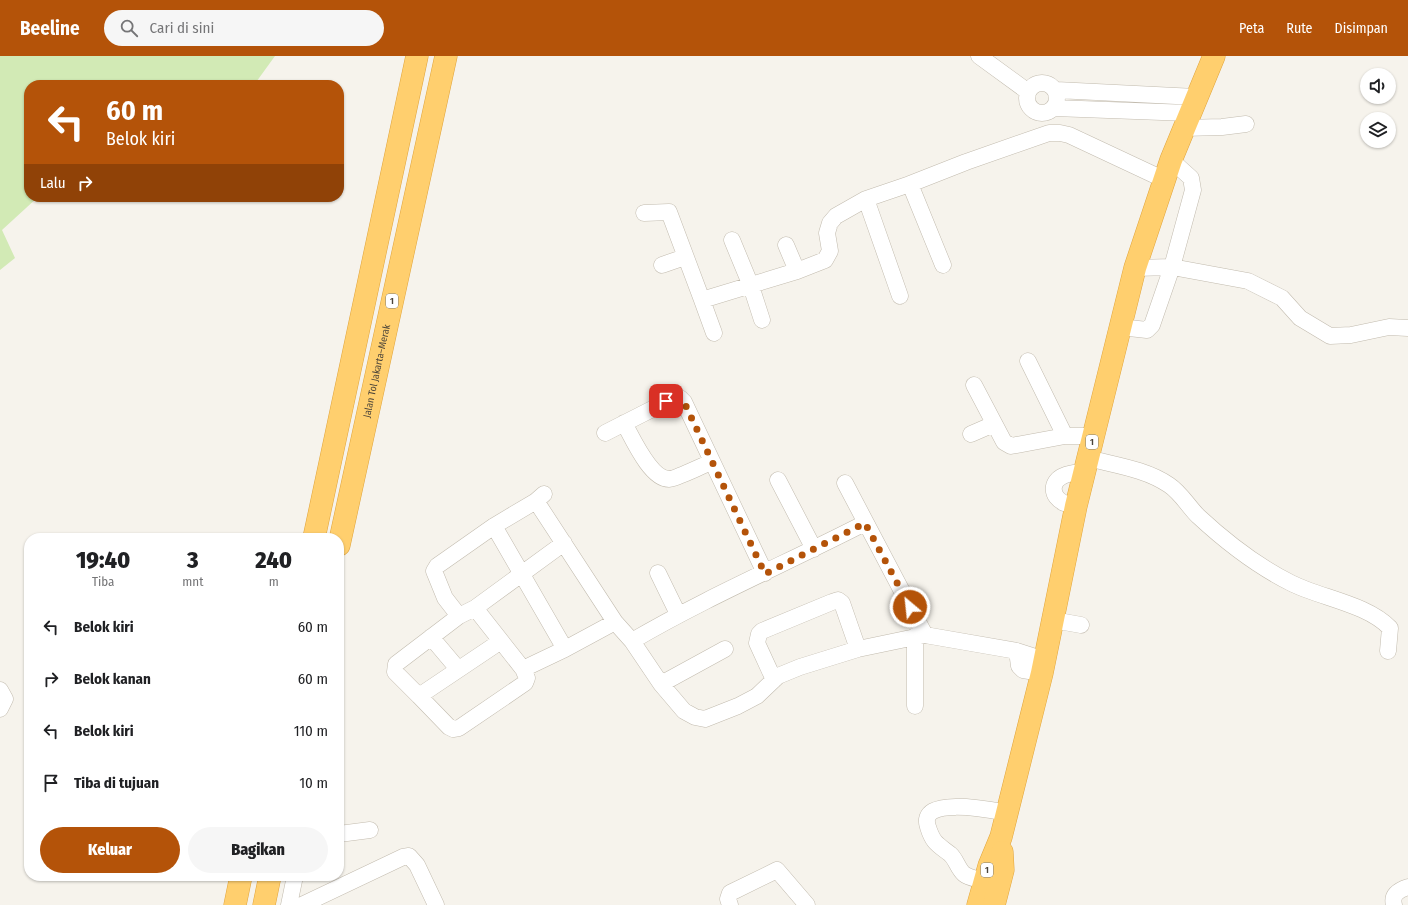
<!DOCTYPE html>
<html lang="id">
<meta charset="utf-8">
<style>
:root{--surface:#fff;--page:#f6f6f6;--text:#202124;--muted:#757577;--accent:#b45309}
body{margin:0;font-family:"Fira Sans Condensed",sans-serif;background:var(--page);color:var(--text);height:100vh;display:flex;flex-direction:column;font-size:15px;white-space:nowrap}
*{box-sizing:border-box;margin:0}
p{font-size:13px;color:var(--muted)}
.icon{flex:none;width:22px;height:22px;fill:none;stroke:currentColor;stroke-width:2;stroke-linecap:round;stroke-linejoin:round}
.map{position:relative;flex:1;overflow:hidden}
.panel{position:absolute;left:24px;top:477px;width:320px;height:348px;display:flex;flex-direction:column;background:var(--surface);border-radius:16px;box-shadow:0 1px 3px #0004}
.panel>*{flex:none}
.guide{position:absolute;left:24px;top:24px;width:320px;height:122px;border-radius:16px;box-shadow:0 1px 3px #0004;background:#b45309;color:#fff;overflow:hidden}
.tools{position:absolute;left:1360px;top:12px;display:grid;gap:8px}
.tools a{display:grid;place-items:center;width:36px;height:36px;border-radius:50%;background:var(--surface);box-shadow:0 1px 3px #0004;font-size:20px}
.pin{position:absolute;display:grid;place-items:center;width:34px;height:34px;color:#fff;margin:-17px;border-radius:8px;box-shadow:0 2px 6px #0006}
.me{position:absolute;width:44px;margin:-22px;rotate:332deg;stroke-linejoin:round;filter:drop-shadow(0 0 3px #0008)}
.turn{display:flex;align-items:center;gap:14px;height:84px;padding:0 16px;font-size:18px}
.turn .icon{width:52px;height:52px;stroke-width:2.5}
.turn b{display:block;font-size:28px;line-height:34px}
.then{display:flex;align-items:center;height:38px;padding:0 16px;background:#0003;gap:8px;font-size:15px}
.eta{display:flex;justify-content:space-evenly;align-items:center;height:68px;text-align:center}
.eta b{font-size:24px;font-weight:800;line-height:28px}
.action{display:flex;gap:8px;margin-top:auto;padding:8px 16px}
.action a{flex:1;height:46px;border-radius:24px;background:var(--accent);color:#fff;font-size:16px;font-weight:800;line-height:46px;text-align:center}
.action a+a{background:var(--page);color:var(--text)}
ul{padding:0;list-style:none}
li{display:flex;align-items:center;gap:12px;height:52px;padding:0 16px}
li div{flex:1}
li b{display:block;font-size:15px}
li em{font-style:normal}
header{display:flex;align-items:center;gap:24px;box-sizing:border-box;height:56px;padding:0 20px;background:var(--accent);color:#fff}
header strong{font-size:19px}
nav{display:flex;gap:22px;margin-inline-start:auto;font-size:14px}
.search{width:280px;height:36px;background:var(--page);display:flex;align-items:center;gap:10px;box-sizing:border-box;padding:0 14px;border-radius:22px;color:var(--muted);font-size:15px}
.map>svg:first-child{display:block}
</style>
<header>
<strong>Beeline</strong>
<div class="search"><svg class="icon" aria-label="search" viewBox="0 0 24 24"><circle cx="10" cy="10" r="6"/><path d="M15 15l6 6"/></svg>Cari di sini</div>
<nav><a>Peta</a><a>Rute</a><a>Disimpan</a></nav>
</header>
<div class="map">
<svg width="1408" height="849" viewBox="0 0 1408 849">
<rect width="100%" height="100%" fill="#f6f3ec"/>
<!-- green -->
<path fill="#d2eab5" d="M0,0H275L254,29H29V141H38L2,174L15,202L0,214Z"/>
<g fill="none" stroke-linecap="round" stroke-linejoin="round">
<defs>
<path id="minor" d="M979,0L1027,35
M1027 42a15 15 0 1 1 30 0a15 15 0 1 1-30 0Z
M1056,34L1196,41
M1054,52L1189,57
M1183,72L1222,71L1246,68
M910,128L943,209
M866,143L900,240
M644,157L669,156L702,244L797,215L825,204L830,195L827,177L830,167L836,160L866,143L910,128L966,106L1049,77H1060L1069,79L1165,124
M732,184L751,230L762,264
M786,189L797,215
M662,209L685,201
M1135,212L1172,211L1193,134L1191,122L1171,104
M702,244L714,277
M1120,271L1147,274L1152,269L1172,211L1248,225L1282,242L1300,262L1330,280L1351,279L1389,271L1408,272
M1028,305L1065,380
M974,329L1004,386L1011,390L1065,380H1093
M624,367C632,381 650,423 669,423C676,423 703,409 712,406
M605,377L672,343L680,342L684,346L765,517
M971,378L994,368
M1088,402C1114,409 1146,413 1169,429C1181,437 1188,450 1198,460C1226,486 1257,510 1291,527C1321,542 1367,548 1390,572L1388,595
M778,424L814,493
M845,427L925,579
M536,445L615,566L632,585L661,628L684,655L695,661L705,663L738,650L757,640L778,620L800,611L858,593L925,579L1017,595L1045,604
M1076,450C1072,449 1068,448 1064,447C1051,441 1050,426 1063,420C1070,417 1078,416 1085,415
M494,470L565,593L615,566
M658,517L678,558
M475,552L501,585L419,640L395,616L396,608L459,560L475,552L564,487
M459,560L445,542L434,515L437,510L494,470L536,445L544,438
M1053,564L1081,569
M431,581L458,613
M501,585L523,613L565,593
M632,585C707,541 787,507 865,467
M1017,595L1019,610L1023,614L1042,617
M774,624L757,587L759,578L762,575L832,546L838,544L842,547L858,593
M661,628L725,593
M0,634L5,643L0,653
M419,640L449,671L453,673L459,672L525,627L527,622L523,613
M915,650V580
M339,778L370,774
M984,825C978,823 969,822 964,818C958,813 956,803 950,798C937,788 933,787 928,771C917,739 991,754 1007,757
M289,849L295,820
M302,849L403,801L409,800L417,809L436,849
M730,849L728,843L730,837L777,814L807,849
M1394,849C1391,838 1399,834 1408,831"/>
<g id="highway">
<path d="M314,482L417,0"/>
<path id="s1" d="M339,489L446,0"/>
<path d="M235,849L241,820"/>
<path d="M264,849L270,820"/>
<path d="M978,849L989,810L1001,781L1042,617L1076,450L1135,212L1171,104L1214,0"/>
<path d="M994,849L1003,814L1002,796"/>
</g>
</defs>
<!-- minor casing -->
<use href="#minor" stroke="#c2bbae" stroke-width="17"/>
<!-- highway casing -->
<use href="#highway" stroke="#e0a43c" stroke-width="23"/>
<!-- minor -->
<use href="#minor" stroke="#fff" stroke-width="16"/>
<!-- highway -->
<use href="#highway" stroke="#ffcf6e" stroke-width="22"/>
</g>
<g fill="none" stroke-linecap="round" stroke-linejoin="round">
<!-- route -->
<path stroke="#b45309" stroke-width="7" stroke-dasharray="0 12.6" d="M666,345L676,341L684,346L765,518L865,467L910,551"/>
</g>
<g text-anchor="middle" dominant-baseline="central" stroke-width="3.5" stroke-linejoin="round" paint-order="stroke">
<!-- shield labels -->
<g fill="#fff" stroke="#817c74" stroke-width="1">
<rect x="386" y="238" width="12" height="14" rx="3"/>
<rect x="1086" y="379" width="12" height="14" rx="3"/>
<rect x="981" y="807" width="12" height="14" rx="3"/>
</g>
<g font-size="9" font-weight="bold" fill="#4b4439">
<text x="392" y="245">1</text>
<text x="1092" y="386">1</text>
<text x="987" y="814">1</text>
</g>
<!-- street labels -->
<g font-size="10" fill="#4b4439" stroke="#fff">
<text stroke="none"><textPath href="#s1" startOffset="178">Jalan Tol Jakarta–Merak</textPath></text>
</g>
</g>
</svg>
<div class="tools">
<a><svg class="icon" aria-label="sound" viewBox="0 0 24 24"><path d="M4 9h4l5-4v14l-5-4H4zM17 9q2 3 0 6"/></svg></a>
<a><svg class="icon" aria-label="layers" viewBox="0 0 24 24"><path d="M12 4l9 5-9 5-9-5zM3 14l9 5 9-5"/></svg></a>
</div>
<div class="pin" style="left:666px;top:345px;background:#d93025"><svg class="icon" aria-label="arrive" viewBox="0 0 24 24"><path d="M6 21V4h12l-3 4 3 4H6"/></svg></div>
<svg class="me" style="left:910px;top:551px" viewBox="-20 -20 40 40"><circle r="17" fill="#b45309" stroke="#fff" stroke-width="3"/><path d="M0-11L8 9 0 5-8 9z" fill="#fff"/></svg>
<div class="guide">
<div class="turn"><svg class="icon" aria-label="left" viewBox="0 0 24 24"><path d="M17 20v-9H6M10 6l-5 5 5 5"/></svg><div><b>60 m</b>Belok kiri</div></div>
<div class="then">Lalu<svg class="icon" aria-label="right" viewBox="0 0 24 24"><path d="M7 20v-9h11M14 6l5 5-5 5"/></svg></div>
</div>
<section class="panel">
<div class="eta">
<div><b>19:40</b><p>Tiba</p></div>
<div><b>3</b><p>mnt</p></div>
<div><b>240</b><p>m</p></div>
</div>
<ul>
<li><svg class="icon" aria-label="left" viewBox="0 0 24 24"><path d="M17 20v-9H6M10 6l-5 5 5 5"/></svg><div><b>Belok kiri</b></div><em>60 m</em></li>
<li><svg class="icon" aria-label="right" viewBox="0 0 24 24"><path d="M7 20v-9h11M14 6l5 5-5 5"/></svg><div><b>Belok kanan</b></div><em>60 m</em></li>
<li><svg class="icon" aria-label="left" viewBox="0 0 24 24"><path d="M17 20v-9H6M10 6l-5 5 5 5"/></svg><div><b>Belok kiri</b></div><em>110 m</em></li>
<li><svg class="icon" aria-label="arrive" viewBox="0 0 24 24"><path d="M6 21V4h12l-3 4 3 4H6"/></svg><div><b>Tiba di tujuan</b></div><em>10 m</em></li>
</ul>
<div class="action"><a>Keluar</a><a>Bagikan</a></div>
</section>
</div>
